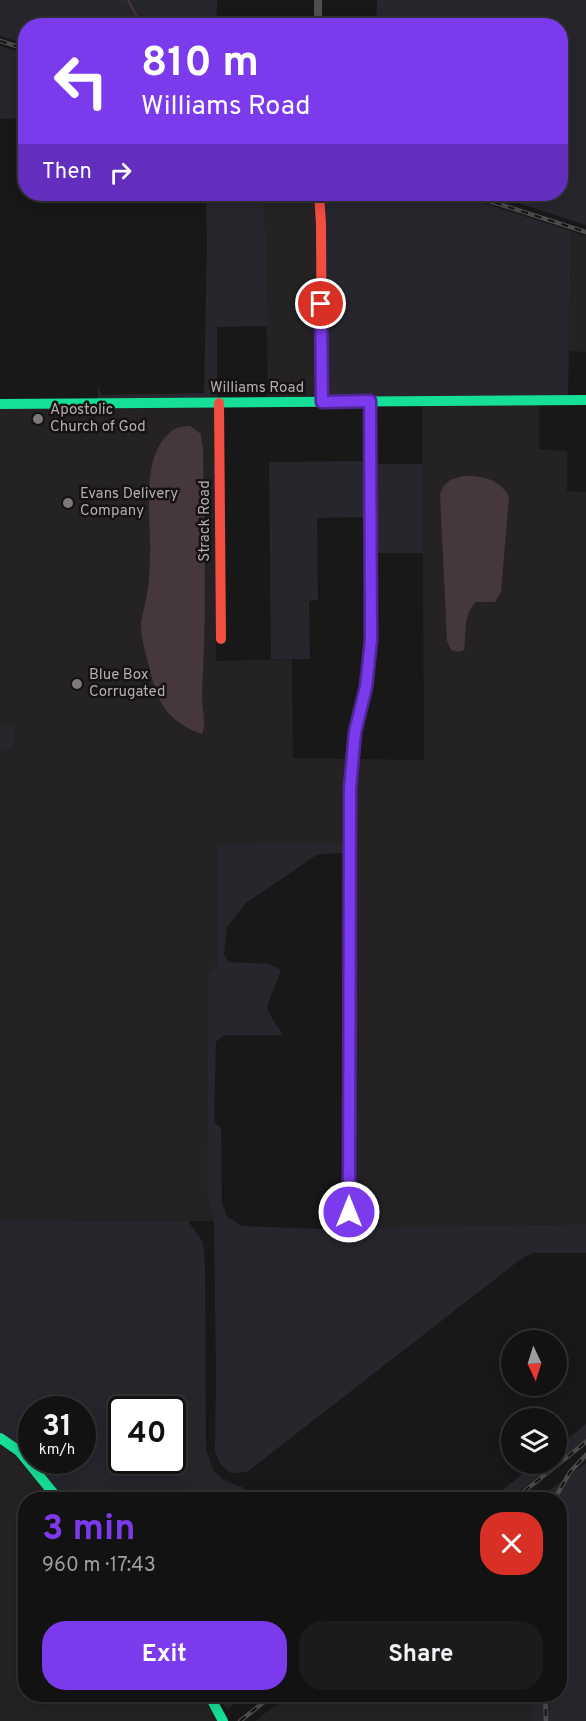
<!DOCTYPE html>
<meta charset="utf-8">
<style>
:root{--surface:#121212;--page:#1b1b1b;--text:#f1f3f6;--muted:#9c9e9f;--line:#313232;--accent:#7c3aed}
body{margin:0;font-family:Overpass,sans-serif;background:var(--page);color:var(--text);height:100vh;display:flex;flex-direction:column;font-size:22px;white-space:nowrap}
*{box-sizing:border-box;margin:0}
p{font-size:20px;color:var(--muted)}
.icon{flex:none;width:33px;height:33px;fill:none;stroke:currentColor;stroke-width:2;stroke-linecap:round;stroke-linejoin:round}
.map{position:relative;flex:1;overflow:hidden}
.drawer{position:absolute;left:18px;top:1492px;width:549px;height:210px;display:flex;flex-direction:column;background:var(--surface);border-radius:24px;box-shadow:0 3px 15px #0003,0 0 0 2px var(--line)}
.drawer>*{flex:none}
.guide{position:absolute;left:18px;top:18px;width:550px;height:183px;border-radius:24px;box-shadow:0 3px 15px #0003,0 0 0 2px var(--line);background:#7c3aed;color:#fff;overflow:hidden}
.needle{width:39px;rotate:176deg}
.buttons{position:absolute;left:501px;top:1330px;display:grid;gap:12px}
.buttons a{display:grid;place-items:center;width:66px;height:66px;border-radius:50%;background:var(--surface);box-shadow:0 3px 15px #0003,0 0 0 2px var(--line);font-size:30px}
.speed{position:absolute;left:18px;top:1396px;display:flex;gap:12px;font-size:30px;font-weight:700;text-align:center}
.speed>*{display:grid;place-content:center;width:78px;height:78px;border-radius:50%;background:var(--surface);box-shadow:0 3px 15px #0003,0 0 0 2px var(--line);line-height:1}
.speed small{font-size:15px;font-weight:400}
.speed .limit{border:3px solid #111;border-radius:9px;background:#fff;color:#111}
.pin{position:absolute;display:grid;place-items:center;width:51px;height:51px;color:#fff;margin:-26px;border:3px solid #fff;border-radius:50%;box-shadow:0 2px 6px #0007}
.me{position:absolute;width:66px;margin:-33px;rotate:0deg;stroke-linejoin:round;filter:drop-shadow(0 0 4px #0008)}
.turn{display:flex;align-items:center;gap:21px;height:126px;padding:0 24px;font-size:27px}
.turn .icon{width:78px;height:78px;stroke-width:2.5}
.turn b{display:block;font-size:42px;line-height:51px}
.then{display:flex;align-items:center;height:57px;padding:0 24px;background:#0003;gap:12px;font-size:22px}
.round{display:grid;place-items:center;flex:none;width:63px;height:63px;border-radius:24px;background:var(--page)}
.overview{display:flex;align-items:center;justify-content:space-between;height:102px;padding:0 24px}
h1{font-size:36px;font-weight:700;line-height:45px;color:var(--accent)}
.cta{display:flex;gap:12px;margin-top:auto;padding:12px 24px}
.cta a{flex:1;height:69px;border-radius:24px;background:var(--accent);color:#fff;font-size:24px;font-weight:700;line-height:69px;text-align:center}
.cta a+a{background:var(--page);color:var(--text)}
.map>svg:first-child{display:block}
</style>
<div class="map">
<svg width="586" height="1721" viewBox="0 0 586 1721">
<rect width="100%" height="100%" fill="#181818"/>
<!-- built -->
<path fill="#242222" d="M264,194H324L329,397L268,400Z
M571,231L586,236V352L569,351Z
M539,397V449L567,451V491L586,492V1224L354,1228L353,852L218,845V963L208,977L207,1192L214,1221L0,1220V750L13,749V725L0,724V401L217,398L216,661L292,659L293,758L424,760L422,398Z
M0,1445L11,1452L54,1500H26V1695H202L216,1716V1721H0Z
M288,1695H531L532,1721H255Z"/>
<!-- green -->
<path fill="#28262d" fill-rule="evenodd" d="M0,0H217L216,25L26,26L25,44L0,36Z
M377,0H586V225L490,194H561V26L376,25Z
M0,46L25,54V118L0,119Z
M206,194H264L268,326L217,327V398L98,400V387L101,395L204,393L207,243Z
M324,194H456L571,231L568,396L329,397L326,391Z
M368,461V517L317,518L318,600L309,601L310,659H271L269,462Z
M372,464H423V553H373Z
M0,724L13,725V749L0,750Z
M346,843L345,853L318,854L246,903L227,927L224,954L229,962L269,964L281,970L267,1006C268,1016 278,1025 283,1035H224L216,1042L214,1122L221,1128L222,1203L227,1216L241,1226L346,1230L354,1228L586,1224V1253H533L521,1259L247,1472L230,1473L221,1465L215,1452L216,1375L214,1221L207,1192L208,976L218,963V844Z
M0,1220L188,1221L203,1242L205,1265L206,1449L213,1470L224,1480L244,1488L254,1500H65L35,1461H82V1410H32L31,1458L0,1433ZM122,1410H172V1461H122Z
M586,1424V1440L557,1462V1447Z
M586,1463V1721H532L531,1695H560V1500H537Z
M535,1464H554L507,1500H490Z
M216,1695H246L227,1709Z"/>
<!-- water -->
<path fill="#45373d" d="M186,426H190L201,434L203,449C204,531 207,612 202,693C201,707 207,722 202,734C164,721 156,698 148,662C145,650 141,638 141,626C141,615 146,605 147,594C149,582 150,569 150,557C152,521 138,455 173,430C176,428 182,427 186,426Z
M463,476C482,476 498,478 509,496L501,592L495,602H476C462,616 467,633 464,650L459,652L451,650L447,641L440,494L443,487L450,480Z"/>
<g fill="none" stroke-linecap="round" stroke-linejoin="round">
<!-- stream -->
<path stroke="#45373d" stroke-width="2" d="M128,0L142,26"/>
<!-- street -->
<path stroke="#514e4f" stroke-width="8" d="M318,0V26"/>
<!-- fast -->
<path stroke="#16e098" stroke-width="10" d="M0,404L586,400
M349,1212L350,788L355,732L366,687L371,640V551
M0,1438L19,1451L59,1500
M209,1695L223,1721"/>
<!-- slow -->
<path stroke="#ffcf43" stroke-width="10" d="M370,401L371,551"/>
<!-- jam -->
<path stroke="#f24e42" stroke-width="10" d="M319,194L321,224L322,402
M219,403L221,639"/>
<defs>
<path id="rail" d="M0,41L26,49
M468,194L586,232
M513,1500L586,1442
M554,1500L570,1472L586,1455
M545,1695L546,1721
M240,1721L273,1695"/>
</defs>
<!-- rail casing -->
<use href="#rail" stroke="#4d4b4b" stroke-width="4.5"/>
<!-- rail -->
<use href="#rail" stroke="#141312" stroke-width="2" stroke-dasharray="7" stroke-linecap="butt"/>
</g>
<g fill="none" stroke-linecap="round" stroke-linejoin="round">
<defs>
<path id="route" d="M321,304L322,402L370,401L371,640L366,687L355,732L350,788L349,1212"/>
</defs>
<!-- route casing -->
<use href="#route" stroke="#51269a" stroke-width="15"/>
<!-- route -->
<use href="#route" stroke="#7c3aed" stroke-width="10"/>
</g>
<!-- markers -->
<g fill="#7f787a" stroke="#141312" stroke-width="2">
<circle cx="38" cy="419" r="6"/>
<circle cx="68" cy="503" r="6"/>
<circle cx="77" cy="684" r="6"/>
</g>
<g text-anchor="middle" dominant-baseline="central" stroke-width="5" stroke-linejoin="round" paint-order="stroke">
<!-- street labels -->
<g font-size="15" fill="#b7abae" stroke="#141312">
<text x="257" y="388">Williams Road</text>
<text transform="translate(205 521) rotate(-90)">Strack Road</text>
</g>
<!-- poi labels -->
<g font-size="15" fill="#b7abae" stroke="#141312" text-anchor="start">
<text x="50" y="410">Apostolic<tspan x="50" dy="17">Church of God</tspan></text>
<text x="80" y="494">Evans Delivery<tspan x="80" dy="17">Company</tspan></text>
<text x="89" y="675">Blue Box<tspan x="89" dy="17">Corrugated</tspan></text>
</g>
</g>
</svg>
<div class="buttons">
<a><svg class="needle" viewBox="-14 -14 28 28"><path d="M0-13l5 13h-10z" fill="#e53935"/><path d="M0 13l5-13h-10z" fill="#9c9e9f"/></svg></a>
<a><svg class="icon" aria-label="layers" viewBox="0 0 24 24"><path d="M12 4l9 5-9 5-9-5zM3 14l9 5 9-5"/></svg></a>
</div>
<div class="speed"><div>31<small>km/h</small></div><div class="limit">40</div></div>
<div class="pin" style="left:321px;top:304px;background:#d93025"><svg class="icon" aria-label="arrive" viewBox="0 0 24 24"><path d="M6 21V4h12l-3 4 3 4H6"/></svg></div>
<svg class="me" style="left:349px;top:1212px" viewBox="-20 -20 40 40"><circle r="17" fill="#7c3aed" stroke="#fff" stroke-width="3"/><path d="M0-11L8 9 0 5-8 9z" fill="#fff"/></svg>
<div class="guide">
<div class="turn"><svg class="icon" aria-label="left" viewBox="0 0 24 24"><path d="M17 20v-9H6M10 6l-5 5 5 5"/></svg><div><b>810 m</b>Williams Road</div></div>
<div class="then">Then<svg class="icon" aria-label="right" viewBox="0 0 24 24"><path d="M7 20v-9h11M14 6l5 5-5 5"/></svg></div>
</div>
<section class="drawer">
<div class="overview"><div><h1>3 min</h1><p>960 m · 17:43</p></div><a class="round" style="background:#d93025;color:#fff"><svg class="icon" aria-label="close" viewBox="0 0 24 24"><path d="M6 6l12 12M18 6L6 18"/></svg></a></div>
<div class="cta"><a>Exit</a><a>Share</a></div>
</section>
</div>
